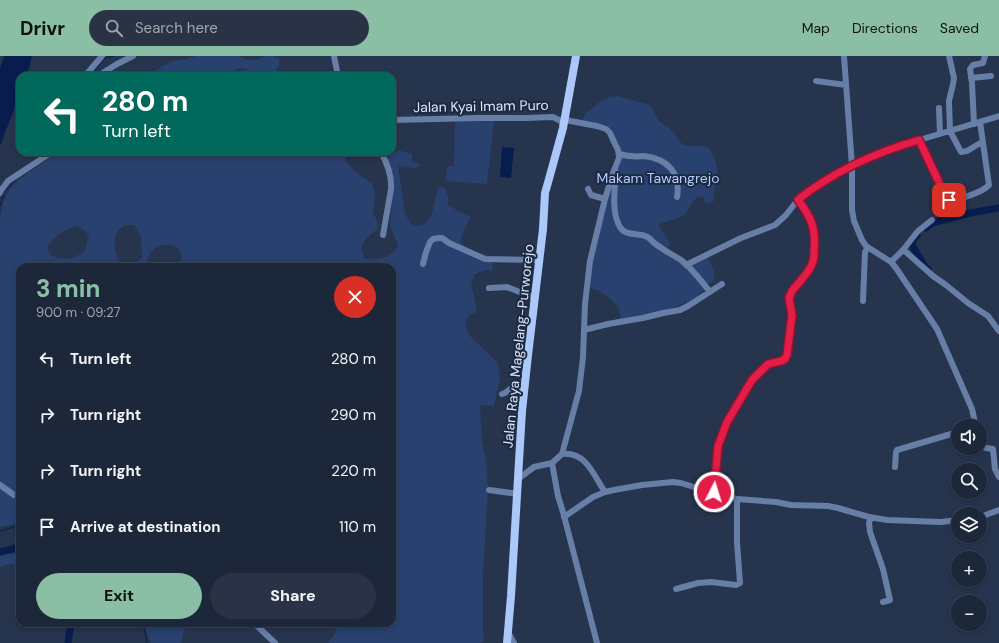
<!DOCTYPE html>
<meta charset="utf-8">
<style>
:root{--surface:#1c273a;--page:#293345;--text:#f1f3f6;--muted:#a0a5af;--line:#3a4454;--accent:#8abfa5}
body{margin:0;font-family:"DM Sans",sans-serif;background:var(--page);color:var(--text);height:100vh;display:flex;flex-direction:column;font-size:15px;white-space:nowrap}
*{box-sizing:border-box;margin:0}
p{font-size:13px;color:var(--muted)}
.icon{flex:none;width:22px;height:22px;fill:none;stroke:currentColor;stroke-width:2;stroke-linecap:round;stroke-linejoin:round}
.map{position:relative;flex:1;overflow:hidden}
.panel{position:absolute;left:16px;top:207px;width:380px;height:364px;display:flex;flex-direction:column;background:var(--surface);border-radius:12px;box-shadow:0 2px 6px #0003,0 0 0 1px var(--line)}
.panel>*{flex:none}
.hud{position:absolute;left:16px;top:16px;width:380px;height:84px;border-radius:12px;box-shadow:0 2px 6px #0003,0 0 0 1px var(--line);background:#00695c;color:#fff;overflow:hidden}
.buttons{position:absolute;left:951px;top:363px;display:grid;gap:8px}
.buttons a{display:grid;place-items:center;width:36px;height:36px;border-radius:50%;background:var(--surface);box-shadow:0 2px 6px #0003,0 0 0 1px var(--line);font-size:20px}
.pin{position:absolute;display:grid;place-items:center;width:34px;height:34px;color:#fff;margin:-17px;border-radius:8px;box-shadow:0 2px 6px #0006}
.me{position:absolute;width:44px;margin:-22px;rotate:5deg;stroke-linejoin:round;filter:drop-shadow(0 0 3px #0008)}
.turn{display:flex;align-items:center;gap:14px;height:84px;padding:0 20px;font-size:18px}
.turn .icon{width:52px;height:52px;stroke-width:2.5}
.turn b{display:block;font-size:28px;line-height:34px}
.round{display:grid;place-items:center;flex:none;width:42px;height:42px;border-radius:21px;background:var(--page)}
.summary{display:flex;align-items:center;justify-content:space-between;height:68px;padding:0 20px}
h1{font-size:24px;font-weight:800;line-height:30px;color:var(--accent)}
.primary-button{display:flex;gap:8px;margin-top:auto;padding:8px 20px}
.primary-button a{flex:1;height:46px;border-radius:24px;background:var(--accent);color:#111;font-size:16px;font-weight:800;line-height:46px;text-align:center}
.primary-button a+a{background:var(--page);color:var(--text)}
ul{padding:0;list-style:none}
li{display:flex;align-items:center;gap:12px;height:56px;padding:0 20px}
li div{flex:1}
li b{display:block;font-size:15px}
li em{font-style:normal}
header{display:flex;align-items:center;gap:24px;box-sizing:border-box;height:56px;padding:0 20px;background:var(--accent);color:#111}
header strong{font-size:19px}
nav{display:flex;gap:22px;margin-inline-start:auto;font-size:14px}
.search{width:280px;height:36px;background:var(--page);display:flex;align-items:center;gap:10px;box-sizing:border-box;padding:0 14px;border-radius:22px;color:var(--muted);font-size:15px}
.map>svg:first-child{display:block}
</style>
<header>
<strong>Drivr</strong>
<div class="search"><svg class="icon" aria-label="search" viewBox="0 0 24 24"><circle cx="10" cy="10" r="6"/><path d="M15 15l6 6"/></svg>Search here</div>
<nav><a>Map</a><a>Directions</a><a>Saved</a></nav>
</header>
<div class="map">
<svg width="999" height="587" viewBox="0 0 999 587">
<rect width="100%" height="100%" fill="#26344d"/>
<!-- green -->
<path fill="#29416f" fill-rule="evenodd" d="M196,0H238L245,3L256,4L266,0H272L279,3C281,11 276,15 271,20H251L246,13C237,12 236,12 231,20H174L173,18L166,16L157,20H146L170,6L187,3Z
M617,40L650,49L653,54L657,62L660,66L668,71L674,77L681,87L686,90H702L709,92L715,103L718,118L715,131L713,146L705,148L704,141C693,138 691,152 685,158C680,163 667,165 661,167L659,170L671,189L667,190L668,195L688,207L707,199L714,215V225L707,229L703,234L694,244L665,254L619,265C620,263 621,260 620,258C620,250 606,238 599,235C594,233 592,234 588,229L590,212L618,97L610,77L582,65L585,58L598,47L609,41Z
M455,64L494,65L487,128L446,125L447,110H454Z
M398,94L409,97L412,99V105L419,108L418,111L415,112L398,110L405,157L410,167L416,170L423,169L431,162L437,135L440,131H444L448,140V149L460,156L471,161L464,174L460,186L470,194L491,200L500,199L493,206L492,215L486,214L475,218L471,228L476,250V256L469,260L465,267L470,280L498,307L500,322L494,350L480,349L482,385L486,404L488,432L483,520V574L484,585L480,587H328L337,575L331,567H392V211H176L180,207L182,201C181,198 179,194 177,192C175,190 171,189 168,189C154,188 147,198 146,211H20V467L0,471V161C2,154 3,146 6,140C13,123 44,108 58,96H344L346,106L356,117L372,127L375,137L373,157L377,165L378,173C370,178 364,184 361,193L365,203C379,203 390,203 398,190L390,169L393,130L392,116L387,103L392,98ZM125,169H134L141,180L142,202C128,211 118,213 115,193C115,188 114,183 116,178C118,174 122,171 125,169ZM77,170L85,174L89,181L84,196C71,204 64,205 50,199L47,190C57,179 63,174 77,170Z
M5,498H20V510L10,508L0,511V500Z
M145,567H186L181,587H151L146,574Z"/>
<!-- water -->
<path fill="#071d4d" d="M4,0H32L29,12L26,20H20V38L0,90V13Z
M502,91L514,92L511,122L500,121Z"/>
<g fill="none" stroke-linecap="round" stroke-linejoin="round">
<!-- stream -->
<path stroke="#071d4d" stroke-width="1" d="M90,20L105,2L114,0
M0,150L4,136L17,122
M0,475L20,469
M143,567L147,587"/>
<!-- river -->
<path stroke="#071d4d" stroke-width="7" d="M926,172L932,167L970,157L999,152
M917,180L914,182L912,189L925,211L928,213
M0,496L20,491
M68,587L71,567"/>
<!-- minor -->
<path stroke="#677ea7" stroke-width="6" d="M334,0L338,20
M844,0L852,110V154L854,165L862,184L866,190L891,206L896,212L937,273L972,353L974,362L975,370
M949,0L954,22L953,28L949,45L950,75L960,94L961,96L967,95L982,86
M85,20L102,0
M98,20L117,8L133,0
M971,22L991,20
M816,25L846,29
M939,52L940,78
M392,64L479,62H526L553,61L561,65L563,71
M565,64L597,70L606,73L610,77L615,88L618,94L619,102L613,117L605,143L590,205L585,248L583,301L579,335L562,398L552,407L558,440L563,456L597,587
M974,68L972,27L970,13L973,9L983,7L985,0
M919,84L946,141L950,144C959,144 983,136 989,129L980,66
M381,96C387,107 392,121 391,133L383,179
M619,98C623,99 627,100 631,100C636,101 640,100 644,100C668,103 681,117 677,141
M616,116C615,132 611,157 620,171C625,180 637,177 645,180C650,181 653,187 657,189C665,195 673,199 681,204C693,213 701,225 710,236
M588,133L591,139L605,143
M0,137L2,133L8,125L52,96
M903,194L906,196L933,220L946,229L968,247L988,260L999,275
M891,206L903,194L918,175L932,164
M423,208L426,196L430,186L433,183L439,182H442L449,187L485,203L539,204
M686,209L741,182L775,169L786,159L800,141L833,120L852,110L896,91L999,60
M489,232L507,231L535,242
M863,245L865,196L868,191
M584,274L608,268L643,262L663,257L680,254L688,250L722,228
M502,338L505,337L510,333L524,334
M980,388L986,392L993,393L995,413L999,421
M562,398C586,395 594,420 605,436
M895,411L896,396L897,394L958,376
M518,423L534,411L552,407
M0,429L14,439L20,441
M489,434L518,438
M714,436C716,422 716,404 718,390C722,371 744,332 757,318C761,315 764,311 769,308C776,304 782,306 787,299L792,259L789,243L792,235C799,226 808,217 814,206C816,178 816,168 798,144
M564,461L593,441L605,436L614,434L642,429L673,426L681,427L704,434L714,436L737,443L776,446L791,449L828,450L838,452L869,461L887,464L941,466L958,464
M871,461L869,467L870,476L883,513L890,544L883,546
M980,461L999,454
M676,533L698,527L711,526L736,529L740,527L737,486V443
M254,567L275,587
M508,576L514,587"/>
<!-- major -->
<path stroke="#acc7fa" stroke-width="8" d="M507,587L511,540L522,355L528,299L543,173L545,137L549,123L563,72L576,0"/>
</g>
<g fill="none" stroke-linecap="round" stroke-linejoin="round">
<defs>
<path id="route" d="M714,436L718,390L727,366L752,324L768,308L781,305L785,303L787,299L792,259L789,242L792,235C799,226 808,218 812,208C814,204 814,200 814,196C816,173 812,162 798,144L800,142C835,115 877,96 919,84L946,141L949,144"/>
</defs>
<!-- route casing -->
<use href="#route" stroke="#92132f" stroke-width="10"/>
<!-- route -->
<use href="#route" stroke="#e11d48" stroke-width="7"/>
</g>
<g text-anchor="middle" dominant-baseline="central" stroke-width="4" stroke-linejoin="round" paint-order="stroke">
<!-- street labels -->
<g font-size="14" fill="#dbe5f5" stroke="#1c2942">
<text transform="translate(481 50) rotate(-1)">Jalan Kyai Imam Puro</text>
<text transform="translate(518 290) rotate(-84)">Jalan Raya Magelang-Purworejo</text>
</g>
<!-- park labels -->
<g font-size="14" fill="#b2cdfd" stroke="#1c2942">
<text x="658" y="122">Makam Tawangrejo</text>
</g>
</g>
</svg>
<div class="buttons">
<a><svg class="icon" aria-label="sound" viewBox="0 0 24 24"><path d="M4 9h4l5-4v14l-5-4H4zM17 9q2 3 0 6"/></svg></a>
<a><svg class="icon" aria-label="search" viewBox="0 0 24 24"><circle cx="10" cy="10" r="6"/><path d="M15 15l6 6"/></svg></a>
<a><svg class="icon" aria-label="layers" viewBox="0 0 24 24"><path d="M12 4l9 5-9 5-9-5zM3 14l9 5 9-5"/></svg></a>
<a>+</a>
<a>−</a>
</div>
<div class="pin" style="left:949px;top:144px;background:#d93025"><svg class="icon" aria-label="arrive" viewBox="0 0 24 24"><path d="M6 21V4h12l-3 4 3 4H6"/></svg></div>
<svg class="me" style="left:714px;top:436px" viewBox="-20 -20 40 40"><circle r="17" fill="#e11d48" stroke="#fff" stroke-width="3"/><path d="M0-11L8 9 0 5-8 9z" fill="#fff"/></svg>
<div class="hud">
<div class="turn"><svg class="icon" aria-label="left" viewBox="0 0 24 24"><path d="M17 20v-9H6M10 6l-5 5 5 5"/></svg><div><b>280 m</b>Turn left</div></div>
</div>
<section class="panel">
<div class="summary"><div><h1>3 min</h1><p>900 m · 09:27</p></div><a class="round" style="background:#d93025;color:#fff"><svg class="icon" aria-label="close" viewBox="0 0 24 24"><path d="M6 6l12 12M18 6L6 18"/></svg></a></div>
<ul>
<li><svg class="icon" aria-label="left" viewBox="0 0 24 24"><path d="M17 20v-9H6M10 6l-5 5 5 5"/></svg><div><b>Turn left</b></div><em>280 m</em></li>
<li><svg class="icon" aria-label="right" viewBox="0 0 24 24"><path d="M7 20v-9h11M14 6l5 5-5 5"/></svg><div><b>Turn right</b></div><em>290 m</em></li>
<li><svg class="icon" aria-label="right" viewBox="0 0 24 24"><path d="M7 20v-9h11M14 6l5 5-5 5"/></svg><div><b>Turn right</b></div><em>220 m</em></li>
<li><svg class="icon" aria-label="arrive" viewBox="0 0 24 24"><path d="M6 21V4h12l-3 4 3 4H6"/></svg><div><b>Arrive at destination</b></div><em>110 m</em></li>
</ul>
<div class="primary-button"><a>Exit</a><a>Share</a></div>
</section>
</div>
